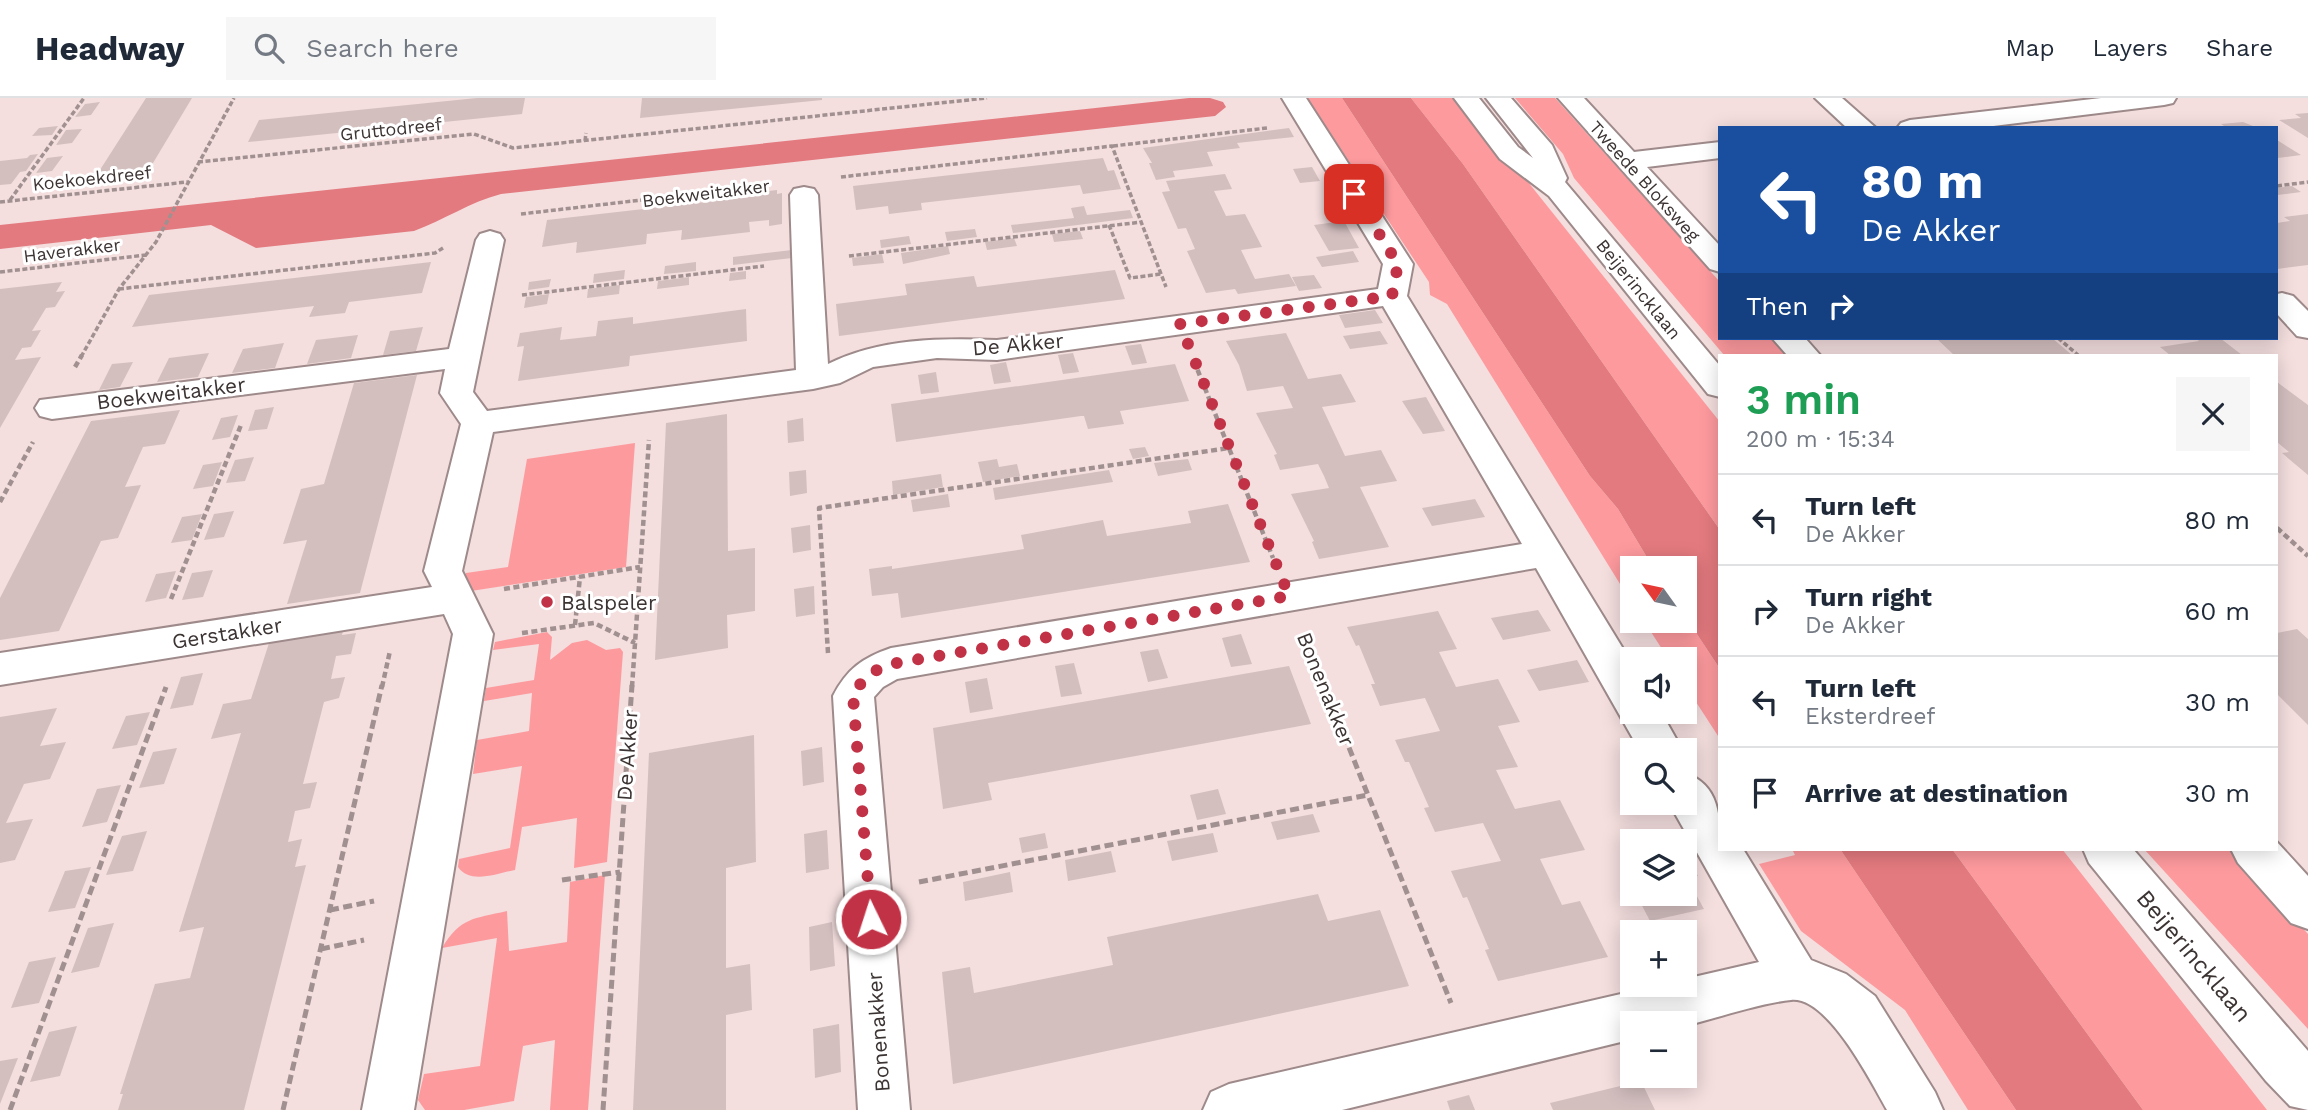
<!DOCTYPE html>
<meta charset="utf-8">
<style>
:root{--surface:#fff;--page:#f6f6f7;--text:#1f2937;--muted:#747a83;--line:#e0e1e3}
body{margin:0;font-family:"Work Sans",sans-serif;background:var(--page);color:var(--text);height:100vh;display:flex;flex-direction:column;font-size:26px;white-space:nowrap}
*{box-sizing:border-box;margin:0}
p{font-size:23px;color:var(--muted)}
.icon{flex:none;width:38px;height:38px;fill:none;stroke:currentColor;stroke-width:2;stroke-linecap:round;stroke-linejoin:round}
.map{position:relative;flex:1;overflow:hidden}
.drawer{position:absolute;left:1718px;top:256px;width:560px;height:497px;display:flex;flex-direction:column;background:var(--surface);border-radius:0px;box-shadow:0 4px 18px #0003}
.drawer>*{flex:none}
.hud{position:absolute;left:1718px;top:28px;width:560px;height:214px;border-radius:0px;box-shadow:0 4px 18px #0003;background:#1a4fa0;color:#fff;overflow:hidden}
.needle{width:46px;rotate:303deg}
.tools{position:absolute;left:1620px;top:458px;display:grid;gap:14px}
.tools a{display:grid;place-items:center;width:77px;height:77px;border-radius:0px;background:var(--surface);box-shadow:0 4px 18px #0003;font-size:35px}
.pin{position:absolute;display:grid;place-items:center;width:60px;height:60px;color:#fff;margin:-30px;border-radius:14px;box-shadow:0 4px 10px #0006}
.me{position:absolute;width:77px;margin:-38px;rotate:356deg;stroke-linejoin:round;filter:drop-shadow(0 0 5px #0008)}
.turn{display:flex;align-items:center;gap:24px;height:147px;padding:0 28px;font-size:32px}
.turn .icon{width:91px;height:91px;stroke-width:2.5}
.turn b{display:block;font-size:49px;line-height:60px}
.then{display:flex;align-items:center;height:66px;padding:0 28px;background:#0003;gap:14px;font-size:26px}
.round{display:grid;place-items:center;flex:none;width:74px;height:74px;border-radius:0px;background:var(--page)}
.overview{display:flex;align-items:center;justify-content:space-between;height:119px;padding:0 28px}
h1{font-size:42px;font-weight:600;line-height:52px;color:#1e9e55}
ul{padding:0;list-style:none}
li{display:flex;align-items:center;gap:21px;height:91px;padding:0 28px;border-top:2px solid var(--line)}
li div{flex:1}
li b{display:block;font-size:26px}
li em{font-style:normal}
header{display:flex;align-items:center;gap:42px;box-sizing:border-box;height:98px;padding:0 35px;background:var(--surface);border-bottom:2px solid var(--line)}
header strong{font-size:33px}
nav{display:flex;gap:38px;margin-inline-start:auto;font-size:24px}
.search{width:490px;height:63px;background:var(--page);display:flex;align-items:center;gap:18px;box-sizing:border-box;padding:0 24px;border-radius:0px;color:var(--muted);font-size:26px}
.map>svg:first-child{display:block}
</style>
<header>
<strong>Headway</strong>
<div class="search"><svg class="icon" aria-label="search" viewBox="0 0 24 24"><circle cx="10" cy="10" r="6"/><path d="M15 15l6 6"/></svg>Search here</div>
<nav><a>Map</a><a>Layers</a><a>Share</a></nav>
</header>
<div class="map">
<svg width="2308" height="1012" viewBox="0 0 2308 1012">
<rect width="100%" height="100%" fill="#f4dede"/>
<!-- green -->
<path fill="#fd9a9e" d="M1307,0H1342L1590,378L1618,411L1654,471H1633V507L1447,206L1430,197L1429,184Z
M1411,0H1455L1503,62L1528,84L1720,324V432L1463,66Z
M1515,0H1555L1720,184V240H1771L1787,257H1724L1574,80L1563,56Z
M635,345L626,469L471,493L465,482L466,475L508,469L527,361Z
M1685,518L1720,571V641L1685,587V562H1669L1644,523H1685Z
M547,534L552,539L550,562L572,545L587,542L606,552L620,550L623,554L607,764L574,770L577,720L522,729L515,772C498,775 470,787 458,769L459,761L510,750L522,668L473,676L477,642L529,633L532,595L484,603L486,590L534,582L539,546L493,552L495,544Z
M1792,751H1840L2016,1012H1968L1905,912L1801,833L1759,766L1795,757Z
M1952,751H2062L2267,1012H2143Z
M2144,751H2231L2308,836V931Z
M605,777L588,1012H550L555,942L523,948L514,1003L464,1012H425L418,1002L424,976L480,968L497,840L442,850C461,819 473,821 507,813L509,853L567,844L570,784Z"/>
<!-- water -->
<path fill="#e37a7f" d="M1189,0H1210L1223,4L1226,9L1215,18L501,96C470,104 444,122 414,133L256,150L211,127L0,151V127Z
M1342,0H1411L1463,66L1720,432V571L1685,518V471H1654L1618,411L1590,378Z
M1840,751H1952L2143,1012H2016Z"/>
<!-- building -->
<path fill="#d4bfbf" d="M146,0H192L150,70L98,75Z
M477,0H525L522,16L248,44L259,22Z
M642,0H822V2L640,20Z
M100,4L91,17L75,19L85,6Z
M2308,15V40L2279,22L2301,20L2295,16Z
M2243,24L2258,30H2227L2221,26Z
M58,28L52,37L32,38L39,30Z
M1289,30L1294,39L1237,45L1240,50L1207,54L1213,68L1173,73L1175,79L1156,82L1149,65H1152L1143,50Z
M82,31L72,45L56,47L66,32Z
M2277,42L2301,57L2277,60Z
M38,56L26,73L20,74L11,86L0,87V63L27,60L30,57Z
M63,58L52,73L36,75L47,60Z
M1103,60L1108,73L1114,72L1121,91L1083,96L1080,87L921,105L922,112L889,116L888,108L856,112L853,88Z
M1312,69L1320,83L1300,85L1293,71Z
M1225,76L1232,91L1214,93L1226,118L1245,116L1262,149L1241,152L1255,181L1289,176L1296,188L1238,196L1235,191L1206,195L1187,153L1195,151L1186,130L1178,131L1162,94L1170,93L1166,83Z
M2292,88L2301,94L2277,97V90Z
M777,92V96L782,95V126L769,128V122L749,124L750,134L681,142L682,132L647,136L646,146L576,155L577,144L542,149L547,122L749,99L759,98V94Z
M1084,108L1087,117L1130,112L1133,120L1013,135L1011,127L1074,120L1071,110Z
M2308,116V167L2277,171V125L2290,123L2284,119Z
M1344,123L1359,150L1329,153L1314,127Z
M975,131L977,139L947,143L945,134Z
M1080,133L1083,141L1054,144L1052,136Z
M909,138L911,146L881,150L880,142Z
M1014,140L1017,148L987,152L985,144Z
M948,148L950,156L903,166L901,155Z
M792,152V160L733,167V159Z
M1353,153L1359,164L1322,169L1316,159Z
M882,156L884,165L853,168L852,160Z
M431,164L422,195L349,204L345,215L309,219L314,208L132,229L149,197Z
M696,164V173L664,176L665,168Z
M625,172L624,181L593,185L594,176Z
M1115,172L1125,201L839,238L836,206L907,197L905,186L974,178L977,189Z
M746,173V181L729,183L730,175Z
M1314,177L1322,190L1299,193L1292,179Z
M689,179V187L657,191L658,183Z
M551,181L549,189L528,192L529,184Z
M62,184L56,194L65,193L55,209L46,210L32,233L41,232L31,249L22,250L15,262L41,259L0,330V191Z
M620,187L619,196L587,200L588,191Z
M549,196L547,206L524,210L526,199Z
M746,211L747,243L630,258L629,268L518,283L524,248L517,249L520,235L562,229L560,242L596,238L598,223L633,219V226Z
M1375,212L1383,225L1345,230L1339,217Z
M423,229L416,253L383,257L390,233Z
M1380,233L1388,246L1350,251L1343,238Z
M1286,235L1308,281L1341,276L1356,304L1322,309L1345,358L1381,352L1397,383L1360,389L1389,449L1319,461L1312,444L1314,443L1291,396L1329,390L1324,378L1318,366L1280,372L1274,357L1277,356L1256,315L1293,310L1283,288L1247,293L1239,267L1226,243Z
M358,237L351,260L307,266L316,242Z
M1936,240H2052L2072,257H1954Z
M2195,240H2220L2242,257H2170L2160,249L2199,243Z
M284,245L275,270L232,275L243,251Z
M1141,246L1147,265L1132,267L1125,248Z
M209,255L198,279L157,284L169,260Z
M1073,255L1079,274L1063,276L1058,257Z
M133,264L120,289L99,292L112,266Z
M1006,264L1011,284L994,286L990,267Z
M1175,266L1189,303L1120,313L1124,326L1088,331L1084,318H1081L896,344L891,306Z
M936,274L939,294L921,296L918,277Z
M417,277L360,495L287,506L307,442L283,446L301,391L324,386L354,285Z
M2277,284L2308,307V377L2282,355L2289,354L2277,344Z
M1426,299L1436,317L1445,333L1423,336L1402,303Z
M274,309L267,331L248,333L255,312Z
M180,312L165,346L143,349L125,389L141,387L118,440L101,443L59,533L0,542V500L91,323Z
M727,316L728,453L755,450V513L727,517L728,550L655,562L666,325Z
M238,317L230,339L212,342L221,320Z
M803,320L804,343L788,345L787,323Z
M1145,349L1149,358L1133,361L1129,351Z
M254,359L245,383L226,385L235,362Z
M997,361L999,369L1017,366L1020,378L983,384L978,364Z
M1188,361L1192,372L1158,378L1154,365Z
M222,364L213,388L193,391L203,367Z
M806,372L807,395L790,398L789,374Z
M1109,372L1113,384L995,402L993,390Z
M941,376L943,389L893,397L892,383Z
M948,396L950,409L913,414L911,402Z
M1475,401L1485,419L1432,428L1422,410Z
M1228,406L1250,464L901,520L898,495L872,498L869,471L892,468V471L1024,451L1021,437L1103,422L1107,438L1191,425L1188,413Z
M234,413L224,439L204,442L214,416Z
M202,416L192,442L171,445L182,419Z
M810,427L811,452L793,455L791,430Z
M213,472L203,499L182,502L192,475Z
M176,473L166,500L145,504L156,476Z
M814,488L815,516L796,519L794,491Z
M1538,512L1551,533L1503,542L1491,520Z
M1438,513L1457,551L1439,554L1456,589L1498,581L1520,624L1498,628L1518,669L1496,672L1515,711L1560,702L1585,752L1540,761L1562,807L1580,803L1608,859L1498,883L1485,852L1489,851L1467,799L1463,800L1451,773L1501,763L1483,725L1435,734L1424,710L1429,709L1409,664H1405L1395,642L1440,633L1425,600L1380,608L1371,586H1375L1359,547L1356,548L1347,529Z
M2297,531L2308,541V627L2277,596V535Z
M343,533L342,537L356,535L351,556L336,558L331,581L345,579L339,600L324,604L303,686L317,684L310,710L295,713L288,744L302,741L295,769L306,767L244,1012H118L123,996H120L155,886L190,880L204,829L179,834L241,635L211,641L223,606L251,601L269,545Z
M1241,536L1252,566L1231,569L1222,540Z
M1158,551L1168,580L1148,584L1140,554Z
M1577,562L1589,584L1539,593L1527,572Z
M1074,565L1082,596L1061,599L1055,568Z
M1289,568L1311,626L988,685L992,702L943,711L933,630Z
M203,575L193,607L170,611L181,579Z
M987,580L993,611L970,615L965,584Z
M57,610L40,648L66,644L50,681L24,686L6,725L33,721L15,762L0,765V619Z
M150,614L137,647L112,651L126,618Z
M754,637L756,764L726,770V870L750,866L752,912L726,917V1012H633L649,655Z
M822,649L824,684L803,688L801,653Z
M177,650L164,686L139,690L153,654Z
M121,687L107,724L82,729L97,691Z
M1218,691L1226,716L1197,722L1190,697Z
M1313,716L1320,734L1277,742L1271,724Z
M827,732L829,771L806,775L804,736Z
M147,733L133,773L106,777L122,738Z
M1045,735L1048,750L1022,755L1019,740Z
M1213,735L1218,754L1172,763L1167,743Z
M1111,753L1116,774L1068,783L1065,762Z
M1685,757L1698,778L1687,780L1704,811L1650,823L1636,796H1685Z
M91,769L75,810L48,814L65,773Z
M1010,774L1013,794L965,803L963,784Z
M1318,796L1328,823L1380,812L1409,888L953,986L942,874L970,869L974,895L1113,867L1107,839Z
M832,824L835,868L810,873L809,829Z
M114,825L99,869L71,875L88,830Z
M56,859L39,905L11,910L29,864Z
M839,926L841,974L815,980L813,931Z
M77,928L60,978L30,984L49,934Z
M18,960L0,1006V963Z
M1641,983L1655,1012H1553L1550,1005Z
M1469,997L1475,1012H1450L1447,1003Z"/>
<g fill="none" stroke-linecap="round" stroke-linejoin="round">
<defs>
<path id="street" d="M1282,0H1306L1413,166L1407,198L1633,567V614H1661L1683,653H1640L1536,470L897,581L883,589L874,599L910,1012H858L833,598C847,571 862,560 891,550L1522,446L1383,208L997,262L937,260L873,269L840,285L813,291L493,334L462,473L493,536L414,1012H362L453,536L444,516L0,587V555L432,489L424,473L461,326L440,295L445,271L52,321L40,318L35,310L40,302L449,251L476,142L480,136L490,133L500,136L504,142L473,294L487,313L796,272L790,97L794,91L804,89L814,91L818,97L828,266C881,240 939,240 997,242L1378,191L1383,166Z
M1558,0H1584L1634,54L1720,44V60L1647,69L1720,148V174L1710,171Z
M1815,0H1842L1876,30H1847Z
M2101,0H2176L2173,5L2164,7L1977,30H1897L1901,25L1910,22Z
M2282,195L2293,198L2308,213V240L2297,238L2277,216V196Z
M1772,240H1805L1820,257H1787Z
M1685,675C1720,687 1720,719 1720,751H1743L1811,862L1846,876L1875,898L1935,994L1943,1012H1887C1871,984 1828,898 1791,902C1761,905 1716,920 1685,928V926H1633V941L1342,1012H1203L1211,994L1229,986L1660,887H1685V881L1759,864L1669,705H1685Z
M2277,744L2308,778V831L2291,825L2238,765L2231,751H2277Z"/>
<path id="secondary" d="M1454,0H1479L1518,49L1533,60L1486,0H1511L1552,47L1567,80L1565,84L1720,268V299L1708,296L1549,98L1500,61Z
M2083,751H2133L2308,953V1012L2290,1008L2266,983L2089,765Z"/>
</defs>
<!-- street casing -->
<use href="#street" stroke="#9e8a8a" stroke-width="4"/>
<!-- secondary casing -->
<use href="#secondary" stroke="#9e8a8a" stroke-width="4"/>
<!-- path-far2 -->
<path stroke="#a09090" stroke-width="3.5" stroke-dasharray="5 2.5" stroke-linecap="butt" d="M585,43L586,35
M1113,48L1267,30
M198,64L474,36L513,50L987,0
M841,79L1112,48L1166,189
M2277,88L2308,84
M10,102L84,0
M0,104L187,84
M521,116L762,88
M1109,127L1130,180L1161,176
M849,158L1142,124
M0,174L146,157
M119,191L435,155L443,150
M522,197L764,168
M2058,240L2078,257
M81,259L119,191L156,144L234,0"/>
<!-- path-far1 -->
<path stroke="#a09090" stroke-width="4.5" stroke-dasharray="6 3.5" stroke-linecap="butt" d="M1194,263L1273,460
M75,269L82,257
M0,404L33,344
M2277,430L2308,458
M504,491L640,469
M171,501L241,327
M575,527L580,479
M522,535L594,525L635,545
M1305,539L1325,589
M828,555L819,410L1229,350
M382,589L390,553
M632,589L649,342"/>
<!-- path -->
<path stroke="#a09090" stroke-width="5" stroke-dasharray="9 4.5" stroke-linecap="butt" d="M1324,587L1451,905
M562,782L620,774
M919,784L1368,697
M330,812L374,803
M321,851L364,842
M10,1012L166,589
M283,1012L382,587
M603,1012L632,587"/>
<!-- street -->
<use href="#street" fill="#fff" fill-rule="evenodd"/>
<!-- secondary -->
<use href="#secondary" fill="#fff" fill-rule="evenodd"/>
</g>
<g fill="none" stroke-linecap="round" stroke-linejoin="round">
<!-- route -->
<path stroke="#c23246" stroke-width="12" stroke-dasharray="0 21.6" d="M871,821L853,598C862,580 872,573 891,566L1289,498L1180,226L1392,198L1398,166L1354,96"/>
</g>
<!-- markers -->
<circle fill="#c23246" stroke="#fff" stroke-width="2.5" cx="547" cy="504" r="7"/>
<g text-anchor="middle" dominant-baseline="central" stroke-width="6" stroke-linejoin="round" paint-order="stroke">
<!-- far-street labels -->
<g font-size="18" fill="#3c3333" stroke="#fff">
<text transform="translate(391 31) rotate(-6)">Gruttodreef</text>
<text transform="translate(92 80) rotate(-6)">Koekoekdreef</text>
<text transform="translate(1645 83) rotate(48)">Tweede Bloksweg</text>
<text transform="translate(706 95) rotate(-7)">Boekweitakker</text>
<text transform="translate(72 152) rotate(-7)">Haverakker</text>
<text transform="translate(1639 191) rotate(51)">Beijerincklaan</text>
</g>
<!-- street labels -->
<g font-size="21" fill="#3c3333" stroke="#fff">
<text transform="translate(1018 246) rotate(-5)">De Akker</text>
<text transform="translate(171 295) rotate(-7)">Boekweitakker</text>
<text transform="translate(227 535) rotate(-9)">Gerstakker</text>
<text transform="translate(1326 591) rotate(68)">Bonenakker</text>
<text transform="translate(627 657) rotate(-86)">De Akker</text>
<text transform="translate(878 934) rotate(-94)">Bonenakker</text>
</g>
<!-- poi labels -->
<g font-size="21" fill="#3c3333" stroke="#fff" text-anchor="start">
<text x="561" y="504">Balspeler</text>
</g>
<!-- near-street labels -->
<g font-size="24" fill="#3c3333" stroke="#fff">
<text transform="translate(2194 858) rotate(50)">Beijerincklaan</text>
</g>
</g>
</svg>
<div class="tools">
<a><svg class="needle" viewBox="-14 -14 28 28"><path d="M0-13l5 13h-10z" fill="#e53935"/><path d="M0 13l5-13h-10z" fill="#747a83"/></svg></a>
<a><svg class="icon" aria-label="sound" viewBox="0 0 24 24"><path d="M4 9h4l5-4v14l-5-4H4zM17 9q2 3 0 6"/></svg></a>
<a><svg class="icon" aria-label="search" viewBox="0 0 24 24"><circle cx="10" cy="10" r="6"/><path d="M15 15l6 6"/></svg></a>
<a><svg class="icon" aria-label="layers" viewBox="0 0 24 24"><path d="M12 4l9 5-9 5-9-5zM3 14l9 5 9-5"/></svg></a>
<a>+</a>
<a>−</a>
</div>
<div class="pin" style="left:1354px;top:96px;background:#d93025"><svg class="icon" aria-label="arrive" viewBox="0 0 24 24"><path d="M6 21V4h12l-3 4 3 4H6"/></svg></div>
<svg class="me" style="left:871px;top:821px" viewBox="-20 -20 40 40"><circle r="17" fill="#c23246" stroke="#fff" stroke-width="3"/><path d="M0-11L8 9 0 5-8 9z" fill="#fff"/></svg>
<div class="hud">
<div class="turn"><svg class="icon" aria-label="left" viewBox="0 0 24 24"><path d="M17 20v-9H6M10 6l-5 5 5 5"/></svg><div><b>80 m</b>De Akker</div></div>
<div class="then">Then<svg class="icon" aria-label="right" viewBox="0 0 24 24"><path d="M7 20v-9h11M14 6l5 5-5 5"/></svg></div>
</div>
<section class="drawer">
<div class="overview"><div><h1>3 min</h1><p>200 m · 15:34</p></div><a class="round"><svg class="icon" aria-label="close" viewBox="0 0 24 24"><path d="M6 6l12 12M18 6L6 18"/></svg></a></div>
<ul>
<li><svg class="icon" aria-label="left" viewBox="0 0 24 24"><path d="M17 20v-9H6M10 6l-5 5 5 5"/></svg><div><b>Turn left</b><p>De Akker</p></div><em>80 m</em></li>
<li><svg class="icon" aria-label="right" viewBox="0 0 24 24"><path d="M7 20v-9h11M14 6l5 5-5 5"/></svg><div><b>Turn right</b><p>De Akker</p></div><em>60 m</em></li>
<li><svg class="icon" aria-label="left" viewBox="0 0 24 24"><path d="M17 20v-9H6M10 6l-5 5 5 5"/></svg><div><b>Turn left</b><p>Eksterdreef</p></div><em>30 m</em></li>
<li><svg class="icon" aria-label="arrive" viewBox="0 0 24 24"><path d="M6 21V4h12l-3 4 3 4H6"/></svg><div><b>Arrive at destination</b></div><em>30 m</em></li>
</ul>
</section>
</div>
